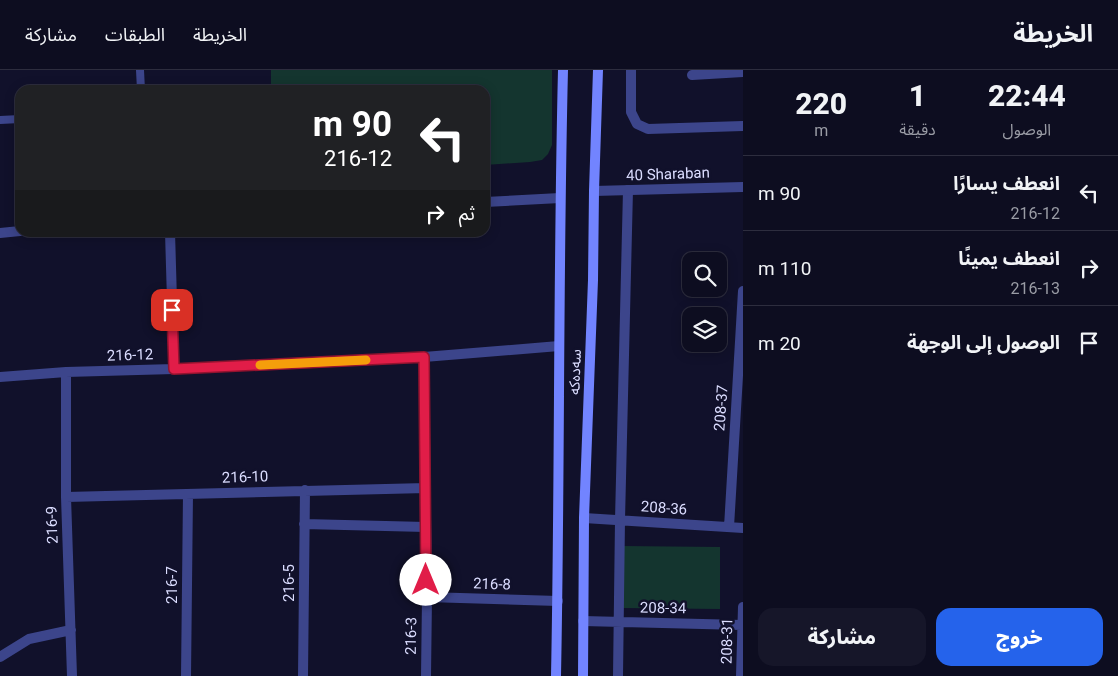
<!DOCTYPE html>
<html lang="ar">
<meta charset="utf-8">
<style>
:root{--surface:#0d0d20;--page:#161629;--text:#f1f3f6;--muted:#9a9ca5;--line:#2d2d3e;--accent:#2563eb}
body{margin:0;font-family:Roboto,"Noto Sans Arabic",sans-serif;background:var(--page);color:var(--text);direction:rtl;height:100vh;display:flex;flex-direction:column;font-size:19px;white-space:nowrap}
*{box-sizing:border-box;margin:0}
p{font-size:16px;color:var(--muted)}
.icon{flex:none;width:28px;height:28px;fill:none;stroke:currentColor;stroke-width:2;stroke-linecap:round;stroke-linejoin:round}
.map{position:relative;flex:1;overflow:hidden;direction:ltr}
.details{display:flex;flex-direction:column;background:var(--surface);width:375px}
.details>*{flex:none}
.banner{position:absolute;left:15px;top:15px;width:475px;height:152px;border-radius:15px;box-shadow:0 2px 12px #0003,0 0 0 1px var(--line);direction:rtl;background:#202124;color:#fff;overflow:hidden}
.tools{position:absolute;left:682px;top:182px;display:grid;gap:10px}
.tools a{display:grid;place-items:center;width:45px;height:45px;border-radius:10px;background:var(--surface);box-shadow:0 2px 12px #0003,0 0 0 1px var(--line);font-size:25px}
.pin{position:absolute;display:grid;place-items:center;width:42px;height:42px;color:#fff;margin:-21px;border-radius:10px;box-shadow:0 2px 8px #0006}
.me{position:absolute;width:55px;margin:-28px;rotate:0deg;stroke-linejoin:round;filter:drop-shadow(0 0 4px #0008)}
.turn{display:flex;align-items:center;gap:18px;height:105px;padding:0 15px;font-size:22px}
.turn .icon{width:65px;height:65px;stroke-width:2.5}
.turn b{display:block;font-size:35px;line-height:42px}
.then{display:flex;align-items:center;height:48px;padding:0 15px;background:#0003;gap:10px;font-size:19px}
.eta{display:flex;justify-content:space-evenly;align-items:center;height:85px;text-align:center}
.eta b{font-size:30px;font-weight:800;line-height:35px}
.primary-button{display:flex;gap:10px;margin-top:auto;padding:10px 15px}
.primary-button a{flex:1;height:58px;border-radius:15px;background:var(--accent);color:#fff;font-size:20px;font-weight:800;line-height:58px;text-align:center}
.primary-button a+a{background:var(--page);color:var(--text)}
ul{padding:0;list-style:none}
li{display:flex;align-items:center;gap:15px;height:75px;padding:0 15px;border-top:1px solid var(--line)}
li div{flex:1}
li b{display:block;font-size:19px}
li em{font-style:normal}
header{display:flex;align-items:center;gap:30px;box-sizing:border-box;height:70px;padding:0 25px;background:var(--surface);border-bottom:1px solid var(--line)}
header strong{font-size:24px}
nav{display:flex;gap:28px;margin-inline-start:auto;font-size:18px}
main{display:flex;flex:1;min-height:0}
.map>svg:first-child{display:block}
</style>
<header>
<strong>الخريطة</strong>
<nav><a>الخريطة</a><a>الطبقات</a><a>مشاركة</a></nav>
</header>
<main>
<section class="details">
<div class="eta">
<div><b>22:44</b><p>الوصول</p></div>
<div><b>1</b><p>دقيقة</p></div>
<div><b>220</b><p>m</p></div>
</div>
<ul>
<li><svg class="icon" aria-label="left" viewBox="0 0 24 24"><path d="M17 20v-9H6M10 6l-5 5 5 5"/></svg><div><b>انعطف يسارًا</b><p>216-12</p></div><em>90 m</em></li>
<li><svg class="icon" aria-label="right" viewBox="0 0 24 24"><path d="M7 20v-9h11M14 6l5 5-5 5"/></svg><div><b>انعطف يمينًا</b><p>216-13</p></div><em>110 m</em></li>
<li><svg class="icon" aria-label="arrive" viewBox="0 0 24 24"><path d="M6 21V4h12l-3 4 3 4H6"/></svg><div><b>الوصول إلى الوجهة</b></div><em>20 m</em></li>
</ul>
<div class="primary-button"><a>خروج</a><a>مشاركة</a></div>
</section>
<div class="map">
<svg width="743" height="606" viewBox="0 0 743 606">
<rect width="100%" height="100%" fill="#11112b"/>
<!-- green -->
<path fill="#14352f" d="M271,0H552V75L548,84L542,90L530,92L485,95V20H271Z
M622,476L720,477V539L622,538Z"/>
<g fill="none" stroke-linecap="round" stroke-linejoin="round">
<!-- service -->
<path stroke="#3c458b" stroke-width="8" d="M140,0L141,20
M0,50L20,49"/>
<!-- minor -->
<path stroke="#3c458b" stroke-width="10" d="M631,0V42L637,54L648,59L743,56
M692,5L743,2
M170,162L174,299
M424,287L427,527L426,606
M66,302V427L72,606
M0,307L66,302L174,299L424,287L559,276
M66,427L426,418
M584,448L743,458
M304,454L426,457
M729,457L743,221
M427,527L558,531
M583,551L742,555
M0,587L29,569L71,560
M186,606L188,424
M303,606L305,420
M618,606L620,450L628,120
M741,606L743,537"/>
<!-- tertiary -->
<path stroke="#3c458b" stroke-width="10" d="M594,121L743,117
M485,132L560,128
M0,163L20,161"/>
<!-- secondary -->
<path stroke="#7284ff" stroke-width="10" d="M556,606C560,404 558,202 563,0
M583,606L584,448L593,210L594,121L598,0"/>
</g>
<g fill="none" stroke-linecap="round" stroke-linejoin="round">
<defs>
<path id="route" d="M172,240L174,299L424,287L426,510"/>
</defs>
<!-- route casing -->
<use href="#route" stroke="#92132f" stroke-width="12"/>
<!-- route -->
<use href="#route" stroke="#e11d48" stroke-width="9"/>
<!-- slow -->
<path stroke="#f59e0b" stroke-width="9" d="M260,295L366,290"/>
</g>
<g text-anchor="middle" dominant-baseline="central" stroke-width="5" stroke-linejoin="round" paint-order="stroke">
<!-- street labels -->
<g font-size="15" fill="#dbddff" stroke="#11112b">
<text transform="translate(668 104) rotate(-2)">40 Sharaban</text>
<text transform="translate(130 285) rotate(-2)">216-12</text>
<text transform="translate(575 302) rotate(-88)">سەدەکە</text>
<text transform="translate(721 338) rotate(-86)">208-37</text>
<text transform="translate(245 407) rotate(-2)">216-10</text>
<text transform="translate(664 438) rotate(4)">208-36</text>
<text transform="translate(52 455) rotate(-92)">216-9</text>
<text transform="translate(289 513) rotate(-90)">216-5</text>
<text transform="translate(492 514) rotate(2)">216-8</text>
<text transform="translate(172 515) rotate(-90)">216-7</text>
<text transform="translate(663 538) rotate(1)">208-34</text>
<text transform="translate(411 566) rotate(-89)">216-3</text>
<text transform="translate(727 571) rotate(-89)">208-31</text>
</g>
</g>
</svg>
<div class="tools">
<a><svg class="icon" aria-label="search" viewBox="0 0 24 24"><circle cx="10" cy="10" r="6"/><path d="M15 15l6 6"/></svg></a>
<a><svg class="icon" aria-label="layers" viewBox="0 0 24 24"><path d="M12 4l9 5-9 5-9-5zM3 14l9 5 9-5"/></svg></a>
</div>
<div class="pin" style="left:172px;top:240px;background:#d93025"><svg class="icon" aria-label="arrive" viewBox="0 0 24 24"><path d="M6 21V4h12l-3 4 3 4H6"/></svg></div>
<svg class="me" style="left:426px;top:510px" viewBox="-20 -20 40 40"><circle r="19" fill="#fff"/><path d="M0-13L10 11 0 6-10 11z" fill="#e11d48"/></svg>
<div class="banner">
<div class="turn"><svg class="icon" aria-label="left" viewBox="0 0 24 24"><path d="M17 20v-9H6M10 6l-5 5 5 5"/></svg><div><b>90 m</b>216-12</div></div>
<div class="then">ثم<svg class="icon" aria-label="right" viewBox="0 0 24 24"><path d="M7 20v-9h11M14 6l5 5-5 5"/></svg></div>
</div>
</div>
</main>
